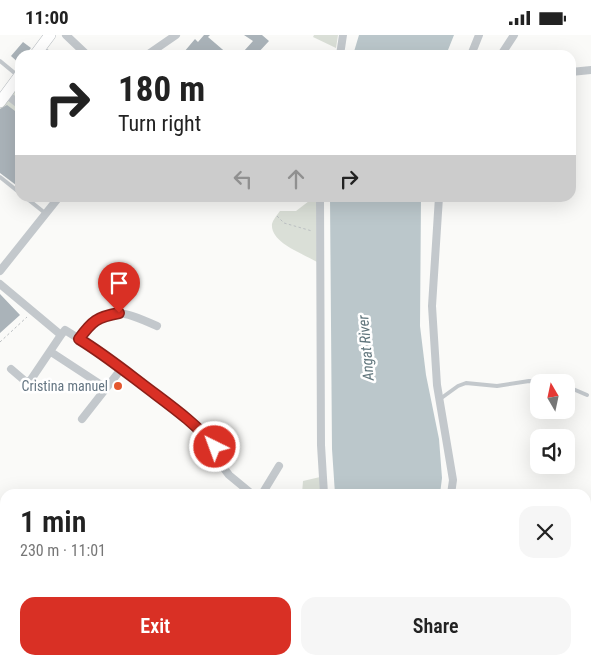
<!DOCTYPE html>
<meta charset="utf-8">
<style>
:root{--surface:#fff;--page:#f6f6f6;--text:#222;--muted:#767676;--accent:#d93025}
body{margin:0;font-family:"Roboto Condensed",sans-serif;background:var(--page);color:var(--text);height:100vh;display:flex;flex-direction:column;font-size:19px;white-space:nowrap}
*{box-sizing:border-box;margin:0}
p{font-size:16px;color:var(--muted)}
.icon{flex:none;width:28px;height:28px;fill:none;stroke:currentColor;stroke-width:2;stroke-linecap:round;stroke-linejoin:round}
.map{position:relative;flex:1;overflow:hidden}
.panel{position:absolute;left:0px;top:454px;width:591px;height:176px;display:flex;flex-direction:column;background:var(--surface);border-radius:15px 15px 0 0;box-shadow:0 5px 20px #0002}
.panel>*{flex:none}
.banner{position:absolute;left:15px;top:15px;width:561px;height:152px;border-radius:15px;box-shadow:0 5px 20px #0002;background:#fff;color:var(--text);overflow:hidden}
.needle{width:32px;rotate:351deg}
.buttons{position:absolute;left:530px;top:339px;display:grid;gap:10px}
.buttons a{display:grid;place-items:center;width:45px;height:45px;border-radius:10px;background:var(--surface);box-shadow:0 5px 20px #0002;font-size:25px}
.pin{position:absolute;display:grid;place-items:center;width:42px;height:42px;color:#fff;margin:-51px -21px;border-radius:50% 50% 50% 0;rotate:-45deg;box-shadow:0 0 5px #0007}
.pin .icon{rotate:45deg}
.me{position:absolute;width:55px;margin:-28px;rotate:318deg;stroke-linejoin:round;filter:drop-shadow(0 0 4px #0008)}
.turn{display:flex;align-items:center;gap:18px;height:105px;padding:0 20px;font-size:22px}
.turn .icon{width:65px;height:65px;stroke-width:2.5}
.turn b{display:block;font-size:35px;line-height:42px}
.lanes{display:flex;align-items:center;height:48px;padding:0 20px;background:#0003;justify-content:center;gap:25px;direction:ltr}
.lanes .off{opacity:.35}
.round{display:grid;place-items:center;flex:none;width:52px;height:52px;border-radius:15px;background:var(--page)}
.summary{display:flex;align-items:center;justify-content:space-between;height:85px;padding:0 20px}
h1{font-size:30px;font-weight:600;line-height:38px}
.action{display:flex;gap:10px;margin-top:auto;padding:10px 20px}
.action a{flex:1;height:58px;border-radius:15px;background:var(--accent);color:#fff;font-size:20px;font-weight:600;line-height:58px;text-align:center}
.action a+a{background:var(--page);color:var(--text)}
.status{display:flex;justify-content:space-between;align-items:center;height:35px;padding:0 25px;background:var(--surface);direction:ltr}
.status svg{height:14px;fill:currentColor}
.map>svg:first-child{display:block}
</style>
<div class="status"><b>11:00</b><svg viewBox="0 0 49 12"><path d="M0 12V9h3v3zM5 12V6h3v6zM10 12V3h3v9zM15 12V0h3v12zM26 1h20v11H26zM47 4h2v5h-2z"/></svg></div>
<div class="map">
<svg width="591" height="629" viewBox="0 0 591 629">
<rect width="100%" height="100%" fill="#fafaf8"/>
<!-- green -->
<path fill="#dadfd7" d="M314,0H338L336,13L313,2Z
M20,47V101L0,85V74Z
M313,163H316L317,227C304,219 270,208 272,189C273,185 277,180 280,176H296Z
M320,442L321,459H302L303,446Z
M0,602H5V625H333V629H0Z"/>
<!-- water -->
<path fill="#bbc7cb" d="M359,0H454L446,20H353Z
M330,163H421L420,291L426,340L439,404L442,443L440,459H335L332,414Z
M347,625H415V629H347Z"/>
<!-- building -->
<path fill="#aab3b9" d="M204,0H210L208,2L229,20H187L184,17L195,4L198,7Z
M244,0H262L269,6L256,20H248L244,16L253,6Z
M23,7L31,13L25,20H20V29L11,21Z
M7,70L15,76H20V145L16,150L0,138V74Z
M0,259L20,280L0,298Z"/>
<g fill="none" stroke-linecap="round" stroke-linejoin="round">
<defs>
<path id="primary" d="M35,20L50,0
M0,67L20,40"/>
</defs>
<!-- primary casing -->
<use href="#primary" stroke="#b5babe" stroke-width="12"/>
<!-- path -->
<path stroke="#bbbfc2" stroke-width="1" stroke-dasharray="2.5 2.5" stroke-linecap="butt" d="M277,181L284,188L312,196
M0,307L27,282"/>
<!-- lane -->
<path stroke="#c3c8cc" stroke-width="4" d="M43,13L52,20
M0,26L17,40
M0,142L20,158
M25,162L45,178
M566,351L587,360
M440,364L458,351L466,348L497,351L529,346L554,348"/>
<!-- street -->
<path stroke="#c3c8cc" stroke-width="8" d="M66,0L87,20
M147,20L176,0
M340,20L343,0
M471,20L479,0
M501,20L514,0
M571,37L591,35
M6,59L20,70
M320,162L321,410L324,459
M439,162L432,271L437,350L453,445L451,459
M0,236L59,162
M0,249L61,300L65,295L108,322L205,400L215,413L220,428L229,440L252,459
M79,304C105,269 121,275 157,291
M51,317L106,353
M11,334L25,346H30L61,300
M82,384L122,333
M262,459L279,431
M182,625V629
M326,625H335
M210,629L211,625
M424,629V625"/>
<!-- primary -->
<use href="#primary" stroke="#fff" stroke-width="11"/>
</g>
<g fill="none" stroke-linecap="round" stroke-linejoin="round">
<defs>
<path id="route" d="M119,278C97,282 92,286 79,304C102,318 121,333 142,349C168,369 195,387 215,412"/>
</defs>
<!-- route casing -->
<use href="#route" stroke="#8d1f18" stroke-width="12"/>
<!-- route -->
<use href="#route" stroke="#d93025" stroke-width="9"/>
</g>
<!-- markers -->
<circle fill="#e4572e" stroke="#fff" stroke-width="2" cx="118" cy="351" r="5"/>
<g text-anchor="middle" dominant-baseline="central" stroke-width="5" stroke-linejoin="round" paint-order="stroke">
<!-- poi labels -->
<g font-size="14" fill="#657683" stroke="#fff" text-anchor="end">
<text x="108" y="351">Cristina manuel</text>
</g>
<!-- water labels -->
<g font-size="15" font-style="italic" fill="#60757c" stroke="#fff">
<text transform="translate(366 313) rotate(-95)">Angat River</text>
</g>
</g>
</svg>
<div class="buttons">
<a><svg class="needle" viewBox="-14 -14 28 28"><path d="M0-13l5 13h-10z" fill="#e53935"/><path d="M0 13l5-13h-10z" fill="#767676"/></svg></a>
<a><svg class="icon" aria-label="sound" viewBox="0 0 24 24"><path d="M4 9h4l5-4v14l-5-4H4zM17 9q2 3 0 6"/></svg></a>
</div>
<div class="pin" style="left:119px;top:278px;background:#d93025"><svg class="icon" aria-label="arrive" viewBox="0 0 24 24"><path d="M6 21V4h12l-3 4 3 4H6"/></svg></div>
<svg class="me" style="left:215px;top:412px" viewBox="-20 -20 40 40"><circle r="17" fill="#d93025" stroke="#fff" stroke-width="3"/><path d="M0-11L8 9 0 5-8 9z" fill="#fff"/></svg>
<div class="banner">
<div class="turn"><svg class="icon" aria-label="right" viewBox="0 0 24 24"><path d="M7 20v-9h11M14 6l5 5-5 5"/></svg><div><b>180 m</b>Turn right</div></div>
<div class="lanes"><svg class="icon off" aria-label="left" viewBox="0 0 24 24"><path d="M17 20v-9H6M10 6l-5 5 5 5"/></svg><svg class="icon off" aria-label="ahead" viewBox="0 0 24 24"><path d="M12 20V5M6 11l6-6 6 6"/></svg><svg class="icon" aria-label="right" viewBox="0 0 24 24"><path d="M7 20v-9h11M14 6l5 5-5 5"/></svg></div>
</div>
<section class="panel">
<div class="summary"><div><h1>1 min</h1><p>230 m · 11:01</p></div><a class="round"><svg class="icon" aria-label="close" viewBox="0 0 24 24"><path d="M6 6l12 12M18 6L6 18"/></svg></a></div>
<div class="action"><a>Exit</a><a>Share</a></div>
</section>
</div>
